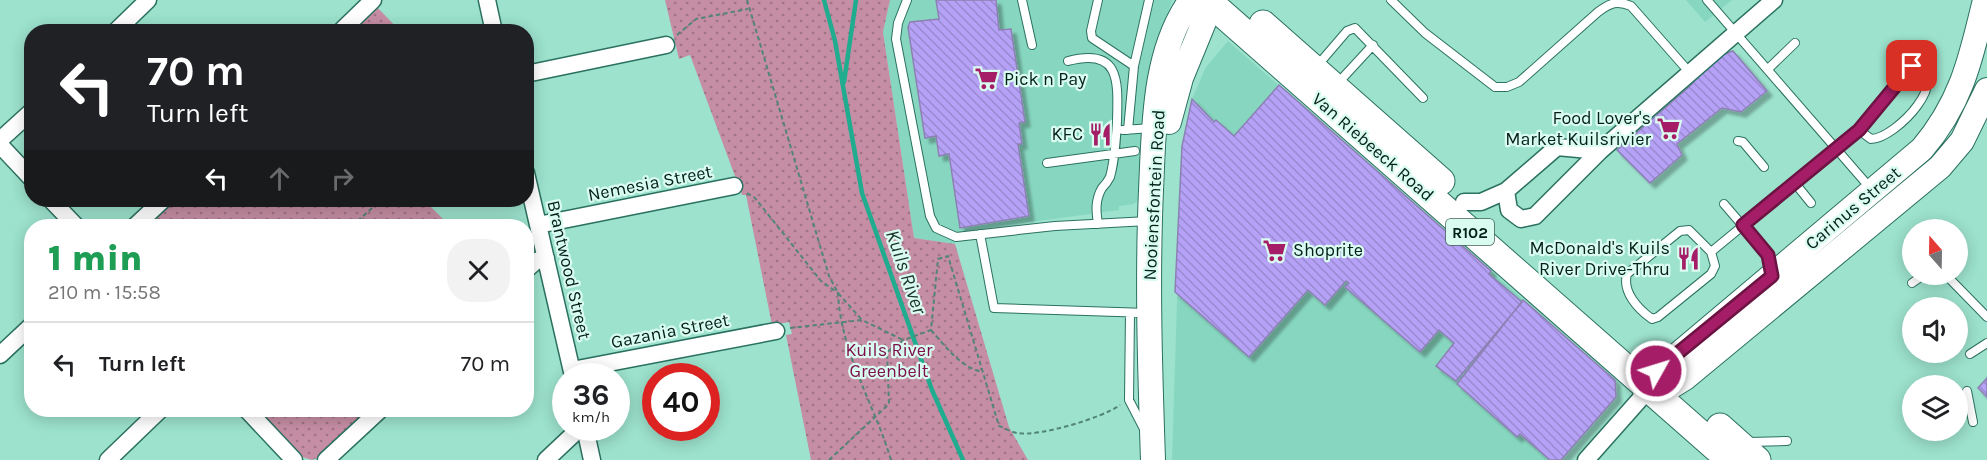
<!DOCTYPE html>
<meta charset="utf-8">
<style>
:root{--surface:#fff;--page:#f2f2f2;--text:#202124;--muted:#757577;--line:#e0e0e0}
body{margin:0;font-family:Karla,sans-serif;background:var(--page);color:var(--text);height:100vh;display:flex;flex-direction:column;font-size:22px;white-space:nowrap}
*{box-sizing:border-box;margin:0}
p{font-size:20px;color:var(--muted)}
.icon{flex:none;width:33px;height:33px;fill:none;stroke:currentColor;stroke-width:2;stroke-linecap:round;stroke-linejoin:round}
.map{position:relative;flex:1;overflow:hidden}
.drawer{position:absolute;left:24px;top:219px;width:510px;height:198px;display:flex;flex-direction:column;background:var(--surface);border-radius:24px;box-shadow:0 3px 15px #0003}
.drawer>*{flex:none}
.hud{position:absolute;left:24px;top:24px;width:510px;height:183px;border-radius:24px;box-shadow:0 3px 15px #0003;background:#202124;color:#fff;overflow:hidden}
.needle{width:39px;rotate:340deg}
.tools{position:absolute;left:1902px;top:219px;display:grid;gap:12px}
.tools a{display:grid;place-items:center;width:66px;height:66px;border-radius:50%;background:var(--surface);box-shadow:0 3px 15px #0003;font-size:30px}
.speed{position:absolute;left:552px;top:363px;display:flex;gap:12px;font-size:30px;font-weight:700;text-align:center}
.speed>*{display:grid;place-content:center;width:78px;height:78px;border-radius:50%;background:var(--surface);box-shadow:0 3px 15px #0003;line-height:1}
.speed small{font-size:15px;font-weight:400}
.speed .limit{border:9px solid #d22;background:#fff;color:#111}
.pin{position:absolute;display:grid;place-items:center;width:51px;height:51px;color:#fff;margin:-26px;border-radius:12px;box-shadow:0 3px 9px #0006}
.me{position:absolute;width:66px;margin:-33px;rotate:51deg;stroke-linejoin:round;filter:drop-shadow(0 0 4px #0008)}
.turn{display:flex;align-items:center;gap:21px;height:126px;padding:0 24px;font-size:27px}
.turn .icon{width:78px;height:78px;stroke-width:2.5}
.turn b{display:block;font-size:42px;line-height:51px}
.lanes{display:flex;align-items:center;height:57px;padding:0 24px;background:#0003;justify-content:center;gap:30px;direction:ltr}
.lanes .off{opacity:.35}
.round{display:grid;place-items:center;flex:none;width:63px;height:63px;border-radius:24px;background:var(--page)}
.headline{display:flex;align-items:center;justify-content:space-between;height:102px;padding:0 24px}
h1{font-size:36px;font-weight:800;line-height:45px;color:#1e9e55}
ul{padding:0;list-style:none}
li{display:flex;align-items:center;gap:18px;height:84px;padding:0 24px;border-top:2px solid var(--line)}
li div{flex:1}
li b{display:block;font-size:22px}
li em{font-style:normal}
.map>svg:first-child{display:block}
</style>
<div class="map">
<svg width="1987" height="460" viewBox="0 0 1987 460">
<defs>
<pattern id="park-dots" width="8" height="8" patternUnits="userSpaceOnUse" patternTransform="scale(1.5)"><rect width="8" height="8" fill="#c68ea4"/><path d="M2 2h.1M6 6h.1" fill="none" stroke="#9f7485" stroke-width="1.8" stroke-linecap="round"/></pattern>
<pattern id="building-back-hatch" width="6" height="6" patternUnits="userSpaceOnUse" patternTransform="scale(1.5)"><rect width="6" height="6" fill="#b5a1f5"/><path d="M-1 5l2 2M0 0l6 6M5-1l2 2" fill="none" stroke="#9a8ad1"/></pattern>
<filter id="shadow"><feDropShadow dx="5" dy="5" stdDeviation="1.5" flood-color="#0004"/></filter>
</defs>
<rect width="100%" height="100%" fill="#9ce2cd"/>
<!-- built -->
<path fill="#87d7c0" d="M890,0H1172L1155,57L1144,193L1134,204L1119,206V210L958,232L955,244L914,238L883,32Z
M1686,0H1732L1705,22Z
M1228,41L1615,380L1616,397L1561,460H1172L1182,146L1192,99L1206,67Z"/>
<!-- park -->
<path fill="url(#park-dots)" d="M665,0H890L883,32L914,238L955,244L1009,427L1028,460H811L786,335L792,334L789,322L772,325L746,195H742L690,55L679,59Z
M376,6L400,31L349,32Z
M174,200H424L450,226H145Z
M258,410H371L322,456L312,460L302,457Z"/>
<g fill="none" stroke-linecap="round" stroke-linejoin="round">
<!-- stream -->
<path stroke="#20ac8e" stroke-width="4.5" d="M824,0L835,41L862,193L932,390L963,460
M844,82L856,0"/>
</g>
<!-- building -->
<path fill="url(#building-back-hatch)" stroke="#8c81b3" stroke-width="1.5" filter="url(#shadow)" d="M936,0H996L999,30L1011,29L1025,122L1019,123L1022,144H1018L1029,216L960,228L949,154L939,156L936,136L925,138L908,27L910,22L939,19Z
M1733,51L1767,91L1741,112L1722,108L1677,144L1682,155L1650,183L1617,150L1690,86L1716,57Z
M1279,85L1491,271L1489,274L1522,302L1456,381L1436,366L1454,343L1439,330L1420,352L1345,287L1349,283L1346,281L1325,305L1308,290L1249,357L1175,292L1182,146L1192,99L1214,122L1216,120L1234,136Z
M1523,300L1615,380L1616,397L1561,460H1550L1520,434L1517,437L1457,384Z
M1987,378V397L1978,388Z"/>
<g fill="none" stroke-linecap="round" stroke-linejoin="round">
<defs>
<path id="lane" d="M907,0L898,23L896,39L930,216L936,228L956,237L1055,226L1148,221
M1022,0L1032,45
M1098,0L1091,31L1092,38L1134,66
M1391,0L1425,33L1495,87H1507L1519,82L1598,12C1610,3 1617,0 1631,6L1690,73
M1707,0L1872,190
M1068,61C1121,47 1118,82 1117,121C1116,140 1115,159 1110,177C1108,181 1105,185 1102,188C1095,200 1096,211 1098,224
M1317,66L1347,31L1355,28L1423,98
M1768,69L1795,43
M1337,84L1373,45
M1123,130L1152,128
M1128,130L1134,66L1149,0
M1738,141L1743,142L1764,167
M1047,163L1135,151
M1794,182L1811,203
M1724,204L1768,255L1771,272
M1689,230L1711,252L1715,266L1711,274L1658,317L1652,319C1638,309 1622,292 1627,274L1680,231Z
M980,234L994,308L1148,313
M1711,252L1859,130L1912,66C1955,75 1897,138 1871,139L1859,130
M1945,274L1987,317
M1912,283L1925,274
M1130,313L1129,400L1145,431
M1970,354L1987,343
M1967,391L1973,422
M1748,442L1787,441"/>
<path id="street" d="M487,0L494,32
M115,32L148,0
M340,32L373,0
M526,74L666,45
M0,140L32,111
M0,145L32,179
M1600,151L1557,147L1506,191L1509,210L1521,219L1535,216L1600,151L1774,0
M526,173L573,376
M51,200L76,226
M1464,202H1481L1506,191
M538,225L734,186
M135,226L163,200
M526,270L536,261L546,258
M0,355L32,325
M572,370L776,331
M247,410L294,460
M585,428L592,460
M108,460L160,410
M326,460L380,410
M546,460L580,428
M1586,460L1641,398L1643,384"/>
<path id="secondary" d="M1169,122L1181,78L1213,0
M1643,384L1922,149C1962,102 1971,58 1985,0
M1656,396L1685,378L1940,167L1962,141L1987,90
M1153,460C1150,370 1147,281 1151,190C1154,128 1153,52 1191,0"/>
<path id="primary" d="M1207,0L1730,460
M1263,24L1441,181
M1720,427L1757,460"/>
</defs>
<!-- lane casing -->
<use href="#lane" stroke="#2b7160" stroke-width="10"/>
<!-- street casing -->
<use href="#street" stroke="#2b7160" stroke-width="19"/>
<!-- secondary casing -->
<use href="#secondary" stroke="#2b7160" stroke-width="26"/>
<!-- primary casing -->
<use href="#primary" stroke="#2b7160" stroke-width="29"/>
<!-- path -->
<path stroke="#528576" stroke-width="2" stroke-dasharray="4.5 3" stroke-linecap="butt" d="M747,0L829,276L838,293L862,320
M677,35L696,19L748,9
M747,193L755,198L821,281L838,293C841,354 874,403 891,460
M352,226L381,200
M790,328L862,320L903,340
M931,330C946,347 961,368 983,372
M829,460L889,404L887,352L904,340L931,330L938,259L948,256L999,426C1005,428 1011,432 1017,433C1039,437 1102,418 1120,405"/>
<!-- lane -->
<use href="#lane" stroke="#fff" stroke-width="8"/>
<!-- street -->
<use href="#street" stroke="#fff" stroke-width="16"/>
<!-- secondary -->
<use href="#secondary" stroke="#fff" stroke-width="24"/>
<!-- primary -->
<use href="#primary" stroke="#fff" stroke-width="27"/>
</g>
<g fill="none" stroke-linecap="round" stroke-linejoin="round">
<defs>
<path id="route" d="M1656,371L1772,276L1768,255L1743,225L1859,130L1912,66"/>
</defs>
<!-- route casing -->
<use href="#route" stroke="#6b1342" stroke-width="15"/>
<!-- route -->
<use href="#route" stroke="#a51d66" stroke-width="10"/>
</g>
<!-- icons -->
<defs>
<symbol id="supermarket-bare" viewBox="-9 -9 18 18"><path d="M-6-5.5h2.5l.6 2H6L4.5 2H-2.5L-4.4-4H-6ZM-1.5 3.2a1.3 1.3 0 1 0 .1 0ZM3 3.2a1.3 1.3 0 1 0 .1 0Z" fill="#a51d66" stroke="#d9fbf0" stroke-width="2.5" paint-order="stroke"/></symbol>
<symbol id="restaurant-bare" viewBox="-9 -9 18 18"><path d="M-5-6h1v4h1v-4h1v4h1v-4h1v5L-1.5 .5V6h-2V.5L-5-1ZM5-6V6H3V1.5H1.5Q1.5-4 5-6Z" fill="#a51d66" stroke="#d9fbf0" stroke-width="2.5" paint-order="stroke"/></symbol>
</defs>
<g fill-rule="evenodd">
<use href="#supermarket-bare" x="970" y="62" width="33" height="33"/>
<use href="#supermarket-bare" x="1652" y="112" width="33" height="33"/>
<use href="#restaurant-bare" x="1084" y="118" width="33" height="33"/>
<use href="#supermarket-bare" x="1258" y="234" width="33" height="33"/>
<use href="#restaurant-bare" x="1672" y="242" width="33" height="33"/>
</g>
<g text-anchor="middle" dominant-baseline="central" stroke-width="4.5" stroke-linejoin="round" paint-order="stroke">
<!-- shield labels -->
<rect fill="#d9fbf0" stroke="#43625a" stroke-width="1.5" x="1446" y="219" width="48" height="26" rx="4.5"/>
<g font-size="16" font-weight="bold" fill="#032019">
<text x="1470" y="232">R102</text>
</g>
<!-- poi labels -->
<g font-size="18" fill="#032019" stroke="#d9fbf0" text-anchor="end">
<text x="1004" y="79" text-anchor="start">Pick n Pay</text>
<text x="1651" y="118">Food Lover's<tspan x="1651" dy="21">Market Kuilsrivier</tspan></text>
<text x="1083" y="134">KFC</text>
<text x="1670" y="248">McDonald's Kuils<tspan x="1670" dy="21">River Drive-Thru</tspan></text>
<text x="1293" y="250" text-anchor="start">Shoprite</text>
</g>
<!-- street labels -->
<g font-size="18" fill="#032019" stroke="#d9fbf0">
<text transform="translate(1373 147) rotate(41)">Van Riebeeck Road</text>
<text transform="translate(650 183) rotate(-11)">Nemesia Street</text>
<text transform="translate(1154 195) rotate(-87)">Nooiensfontein Road</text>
<text transform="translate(1853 208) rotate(-40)">Carinus Street</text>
<text transform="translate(569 270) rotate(77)">Brantwood Street</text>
<text transform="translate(670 331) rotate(-11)">Gazania Street</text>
</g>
<!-- park labels -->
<g font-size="18" fill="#7c0e4a" stroke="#d9fbf0">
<text x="889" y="350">Kuils River<tspan x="889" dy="21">Greenbelt</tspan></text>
</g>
<!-- water labels -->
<g font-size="20" font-style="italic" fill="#1d332d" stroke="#d9fbf0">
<text transform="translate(906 272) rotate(71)">Kuils River</text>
</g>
</g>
</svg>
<div class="tools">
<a><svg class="needle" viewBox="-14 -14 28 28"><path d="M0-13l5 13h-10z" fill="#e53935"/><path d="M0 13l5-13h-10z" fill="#757577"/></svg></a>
<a><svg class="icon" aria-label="sound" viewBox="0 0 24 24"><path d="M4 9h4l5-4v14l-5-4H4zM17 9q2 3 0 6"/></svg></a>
<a><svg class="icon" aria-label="layers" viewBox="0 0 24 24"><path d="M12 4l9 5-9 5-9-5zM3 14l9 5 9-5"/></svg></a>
</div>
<div class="speed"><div>36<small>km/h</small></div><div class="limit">40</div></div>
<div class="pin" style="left:1912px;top:66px;background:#d93025"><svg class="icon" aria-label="arrive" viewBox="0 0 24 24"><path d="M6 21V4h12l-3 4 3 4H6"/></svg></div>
<svg class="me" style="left:1656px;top:371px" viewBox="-20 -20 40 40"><circle r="17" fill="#a51d66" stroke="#fff" stroke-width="3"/><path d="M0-11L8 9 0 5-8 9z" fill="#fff"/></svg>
<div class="hud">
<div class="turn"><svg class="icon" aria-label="left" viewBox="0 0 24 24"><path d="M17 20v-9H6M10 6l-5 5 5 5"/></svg><div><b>70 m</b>Turn left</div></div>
<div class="lanes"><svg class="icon" aria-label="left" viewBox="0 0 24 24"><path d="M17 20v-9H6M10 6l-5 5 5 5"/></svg><svg class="icon off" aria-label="ahead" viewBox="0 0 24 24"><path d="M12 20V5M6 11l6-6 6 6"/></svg><svg class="icon off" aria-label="right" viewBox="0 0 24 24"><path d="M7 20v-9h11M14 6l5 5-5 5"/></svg></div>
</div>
<section class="drawer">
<div class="headline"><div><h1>1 min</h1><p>210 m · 15:58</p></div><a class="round"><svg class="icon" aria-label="close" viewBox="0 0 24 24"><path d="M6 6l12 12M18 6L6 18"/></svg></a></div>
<ul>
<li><svg class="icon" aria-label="left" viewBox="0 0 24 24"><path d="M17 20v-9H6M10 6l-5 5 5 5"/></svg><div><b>Turn left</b></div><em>70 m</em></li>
</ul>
</section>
</div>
